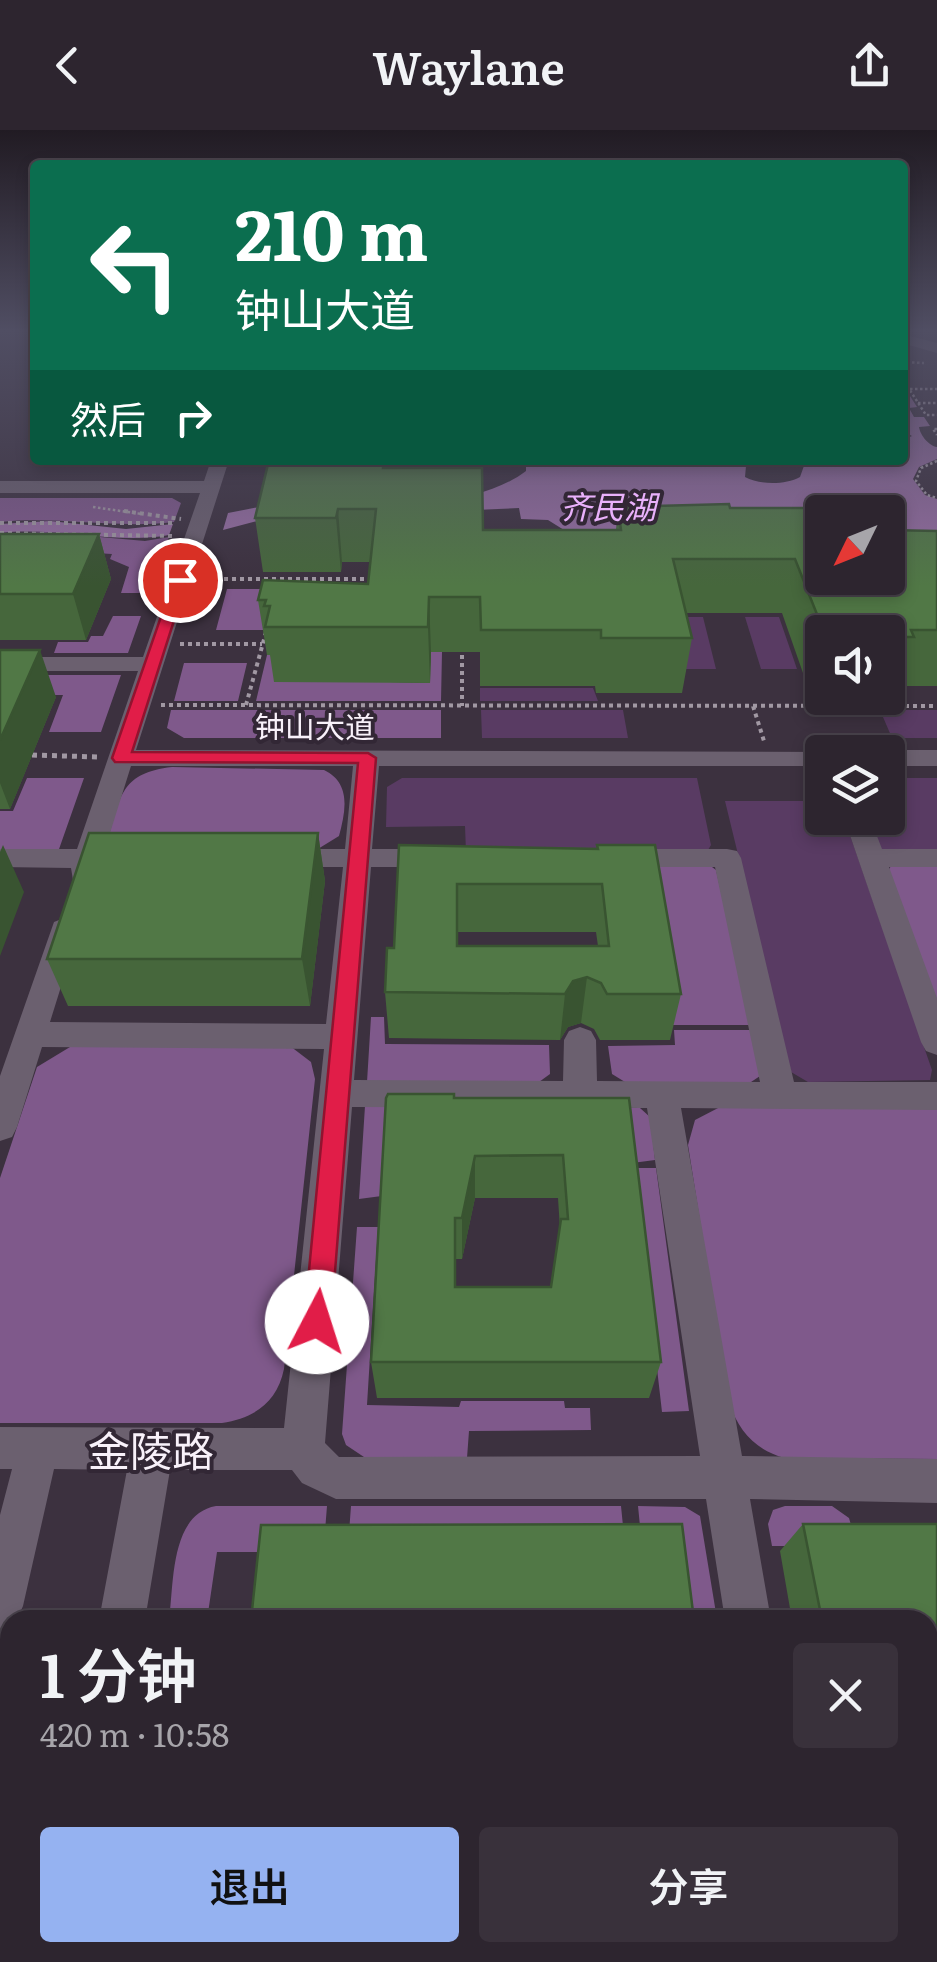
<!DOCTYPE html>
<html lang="zh">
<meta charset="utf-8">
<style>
:root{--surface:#2d252f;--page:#39313b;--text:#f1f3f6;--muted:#a7a5aa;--line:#48424b;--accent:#95b2f1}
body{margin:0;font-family:Literata,"Noto Sans SC",serif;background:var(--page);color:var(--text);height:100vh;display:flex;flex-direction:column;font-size:38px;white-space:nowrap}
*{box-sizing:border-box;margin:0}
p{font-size:32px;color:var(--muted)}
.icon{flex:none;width:55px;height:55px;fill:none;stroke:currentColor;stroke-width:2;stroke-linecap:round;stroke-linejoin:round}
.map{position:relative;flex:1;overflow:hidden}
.side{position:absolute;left:0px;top:1480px;width:938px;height:352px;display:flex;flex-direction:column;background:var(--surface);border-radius:30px 30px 0 0;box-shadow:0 5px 15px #0003,0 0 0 2px var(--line)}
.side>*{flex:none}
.top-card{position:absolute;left:30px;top:30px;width:878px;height:305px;border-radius:10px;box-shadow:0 5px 15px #0003,0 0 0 2px var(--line);background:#0b6e4f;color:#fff;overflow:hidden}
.needle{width:65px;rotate:227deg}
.buttons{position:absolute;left:805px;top:365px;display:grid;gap:20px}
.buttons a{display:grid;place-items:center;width:100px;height:100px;border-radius:10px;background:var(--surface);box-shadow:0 5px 15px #0003,0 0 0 2px var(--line);font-size:50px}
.pin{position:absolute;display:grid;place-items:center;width:85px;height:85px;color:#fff;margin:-42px;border:5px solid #fff;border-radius:50%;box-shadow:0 2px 10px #0007}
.me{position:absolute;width:110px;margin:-55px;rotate:5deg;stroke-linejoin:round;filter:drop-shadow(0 0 8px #0008)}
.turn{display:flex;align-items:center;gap:35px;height:210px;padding:0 40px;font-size:45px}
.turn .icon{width:130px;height:130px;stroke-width:2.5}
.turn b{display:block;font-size:70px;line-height:85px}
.then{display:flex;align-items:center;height:95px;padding:0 40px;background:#0003;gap:20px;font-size:38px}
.round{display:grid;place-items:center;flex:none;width:105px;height:105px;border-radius:10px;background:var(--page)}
.headline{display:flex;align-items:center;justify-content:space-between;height:170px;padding:0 40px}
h1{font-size:60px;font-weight:600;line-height:75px}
.button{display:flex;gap:20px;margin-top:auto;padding:20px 40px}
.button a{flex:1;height:115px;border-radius:10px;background:var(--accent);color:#111;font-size:40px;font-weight:600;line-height:115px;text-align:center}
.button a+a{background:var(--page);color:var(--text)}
header{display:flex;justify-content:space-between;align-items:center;height:130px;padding:0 40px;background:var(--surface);font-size:45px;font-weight:600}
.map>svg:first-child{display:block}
</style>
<header><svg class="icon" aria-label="back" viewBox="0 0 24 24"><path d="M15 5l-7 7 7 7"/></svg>Waylane<svg class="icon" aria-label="share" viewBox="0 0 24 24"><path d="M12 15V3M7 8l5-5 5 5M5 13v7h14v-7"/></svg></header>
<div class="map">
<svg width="937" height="1832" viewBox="0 0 937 1832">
<rect width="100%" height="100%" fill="#3c313f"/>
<!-- green -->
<path fill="#593b63" d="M669,487H703L716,539H681Z
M745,487H779L797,539H761Z
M480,558H593L598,571H480Z
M481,580H623L628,608H482Z
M880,580H937V608H892Z
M402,648H697L711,715L708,720L466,722L465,696L386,697L387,657Z
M888,648H937V722H881L869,688H888Z
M725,671H822V688H844L932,940L930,950L808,952L791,942Z"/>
<!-- forest -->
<path fill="#7f598b" d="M0,368H172L181,373L174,392C115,399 59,386 0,392Z
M44,402L145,411L169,407L149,463H121L129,437L110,429L112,424L78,422L0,405Z
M227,459H325L318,500H216Z
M113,486H141L128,523H54L58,512H88L91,506H103Z
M431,522H442L441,571H256L267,525H274L275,552H313L317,532L390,552L429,553Z
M184,533H247L238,571H174Z
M0,545H121L101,602H49L63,565H0Z
M171,580H441V608H184L167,598Z
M172,637L324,640C351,653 346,680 339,706L313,722L109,706C121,664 122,643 172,637Z
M27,648H84L58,722H0V681H13Z
M937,735V874L888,741L891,736Z
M593,737H712L716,740L751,895H672L591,760L589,742Z
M371,887H384L385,914L549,915L550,944L539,952H367Z
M674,900H752L760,946L751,952H625L612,944L608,916L675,915Z
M290,916L311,932L315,949L284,1239C277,1273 254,1288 222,1293H0V1048L37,937L70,917Z
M365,976L640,978L650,987L655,1030L359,1069Z
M720,977H937V1329L785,1328C755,1320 739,1301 729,1273L688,1015L695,990Z
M634,1038H656L689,1281L662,1282Z
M357,1097H378L367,1275L459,1277L461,1271H564L565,1278H590L591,1300L469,1301L467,1328L364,1327L346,1315L342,1304Z
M216,1376H327L324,1414L268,1422H217L207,1490H169C174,1454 170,1384 216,1376Z
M351,1376H621L625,1416H348Z
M638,1376L685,1377L700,1386L716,1483H679L642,1416Z
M832,1376L849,1388L857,1416H772L768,1394L773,1380L785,1376Z"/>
<!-- water -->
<path fill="#946da0" d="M903,255L917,277L909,278L914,287H924L930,296L919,297C920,305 929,316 937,317V329L919,337L913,349L925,365L937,369V437L888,435V382H822V407L564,400L548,390L521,389L519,378L265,389L223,400L228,383L259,377C335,375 466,387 526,341V330C547,330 647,336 657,330H727L746,336L745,347C760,355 785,355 800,347L805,333L811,330H902L903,310L912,306L903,301Z
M50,391L126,399L173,394L169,405C114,415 57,396 0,403V394Z"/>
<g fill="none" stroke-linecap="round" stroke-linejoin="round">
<!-- path-far2 -->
<path stroke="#a198a3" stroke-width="2.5" stroke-dasharray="2.5 2.5" stroke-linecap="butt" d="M902,232L924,233
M902,248L926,285H937
M910,259H937
M918,273H937
M937,299H933L937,305
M937,331L921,338L916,351L927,365L937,368
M93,377L142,384"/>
<!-- path-far1 -->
<path stroke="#a198a3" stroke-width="4" stroke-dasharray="4 4" stroke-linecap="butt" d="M124,381L181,389
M0,393H176
M0,403L172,406
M200,449H374
M180,514H262
M462,517V576
M161,575L937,576
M246,575L266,502
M753,576L764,611"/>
<!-- path -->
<path stroke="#a198a3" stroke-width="5" stroke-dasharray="5 5" stroke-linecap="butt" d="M32,625L98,627"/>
<!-- minor -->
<path fill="#6b606f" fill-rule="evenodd" d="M902,204L937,213V223L902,213Z
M211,330H229L136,620L831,622H822V636H379L372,719H440L450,721L454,728L450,735L440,737H371L354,950L563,951L564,910L569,901L580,897L591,901L596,910L597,951L760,952L715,737H614L604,735L600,728L604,721L614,719H727L737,721L741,728L794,952H937V980L681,978L742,1326L937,1329V1373L750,1369L771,1490H725L706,1369H336L302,1353L292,1340H170L145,1490H99L127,1340L54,1339L23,1476L17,1490H10V1495L0,1499V1385L12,1339H0V1297L284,1298L324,919L42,917L17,997L12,1007L0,1011V946L54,792L64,788L74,792L79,799L50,892L326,894L343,737H279L269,735L265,728L269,721L279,719H345L353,636H131L105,719L135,722L139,729L135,736L99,738L93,750H73L71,738L0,737V719H77L138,541H0V527H143L200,363H0V351H204ZM352,977L647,978L700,1326L339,1327L325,1313Z
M888,620H937V636H888V622H879Z
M844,688H870L882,719H937V737H889L937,868V925L926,921L921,912Z
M36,1822H90L88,1832H34Z
M777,1822H831L833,1832H779Z"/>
</g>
<!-- wall -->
<path fill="#46673c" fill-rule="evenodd" d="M269,330H425L424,338L483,400H616L618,377L730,378L822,448L937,401V556H898L895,563H888V502H822V563H810L782,483H686L692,508L682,563H596L595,556H480V522H431L430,553L274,552L270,525H267L258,470L368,454L370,432H342L341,442H263L255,388Z
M0,404H99L111,449L86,510H0Z
M0,520L56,567L10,679H0Z
M318,703L325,751L310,876H68L47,829Z
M399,715L597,718L681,864L670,910H600L594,899L581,893L568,897L560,910L389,908L385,862L394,818ZM458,802H596L598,816H458Z
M454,968H629L661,1232L649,1268H377L371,1232ZM475,1068H558L560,1099L551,1157H456V1129H462Z
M803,1394H937V1832H864L862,1822H928V1490H792L780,1421Z"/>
<!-- shaded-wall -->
<path fill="#395431" d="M384,330H389L390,352L383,338Z
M338,379L342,432L341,442L336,388Z
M99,404L111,449L86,510L73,464Z
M429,467L431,522L430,553L428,497Z
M40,520L56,567L10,679L0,653V610Z
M318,703L325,751L310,876L302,829Z
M3,715L24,762L0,826V722Z
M587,847L581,893L568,897L560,910L565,864L573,851Z
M475,1026V1068L462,1129V1088Z"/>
<!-- building -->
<path fill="#517846" stroke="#395431" stroke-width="2.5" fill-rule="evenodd" d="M269,330H384L383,338H482L483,400H621L618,377L729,374L730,378H817L822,392V448H888V400L937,401V500H911L914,507H888V502H824L795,429H673L692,508H601V500H481L480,467H429L428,497H265L270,476H264L266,470H258L263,450L368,454L376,379H338L336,388H255Z
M0,404H99L73,464H0Z
M0,520H40L0,610Z
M89,703H318L302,829H47Z
M399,715L598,719L597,715H655L681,864H607L601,853L587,847L573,851L565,864L385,862L387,818H394ZM457,754H602L609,816H457Z
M388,964H454V968H629L661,1232H371L386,968ZM563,1025L568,1089H561L551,1157H455V1088H462L475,1026Z
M682,1394L694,1490H251L261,1395Z
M803,1394H937V1832H900L898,1822H928V1490H822Z
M214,1822H734L735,1832H213Z"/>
<!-- sky -->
<linearGradient id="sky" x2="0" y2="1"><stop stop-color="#211b23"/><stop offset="0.44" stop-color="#504e63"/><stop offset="1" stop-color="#504e63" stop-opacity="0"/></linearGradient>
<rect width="937" height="456" fill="url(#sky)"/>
<!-- route -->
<path fill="#e11d48" stroke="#92132f" stroke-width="2.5" d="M175,446L187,450L132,622L368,623L376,628L331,1192L327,1201L317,1205L308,1201L304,1192L358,633L115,632L112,628Z"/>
<g text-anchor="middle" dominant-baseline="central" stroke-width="8" stroke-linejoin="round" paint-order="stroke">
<!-- far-street labels -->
<g font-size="30" fill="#f8f1fa" stroke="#322735">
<text x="315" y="595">钟山大道</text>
</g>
<!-- far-water labels -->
<g font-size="32" font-style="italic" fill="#e9b1fb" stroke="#322735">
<text x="608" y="375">齐民湖</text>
</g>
<!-- near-street labels -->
<g font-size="42" fill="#f8f1fa" stroke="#322735">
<text x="151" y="1319">金陵路</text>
</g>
</g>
</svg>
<div class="buttons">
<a><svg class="needle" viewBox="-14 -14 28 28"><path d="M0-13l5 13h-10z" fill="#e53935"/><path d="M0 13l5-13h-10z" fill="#a7a5aa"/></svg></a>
<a><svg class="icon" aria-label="sound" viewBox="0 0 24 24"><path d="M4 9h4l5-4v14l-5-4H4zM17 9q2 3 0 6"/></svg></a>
<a><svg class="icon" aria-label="layers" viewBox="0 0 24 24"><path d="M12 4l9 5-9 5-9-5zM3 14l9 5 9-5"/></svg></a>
</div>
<div class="pin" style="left:180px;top:450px;background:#d93025"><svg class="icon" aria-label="arrive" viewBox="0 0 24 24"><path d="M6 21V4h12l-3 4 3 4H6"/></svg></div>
<svg class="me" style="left:317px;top:1192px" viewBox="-20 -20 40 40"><circle r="19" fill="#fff"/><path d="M0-13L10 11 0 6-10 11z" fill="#e11d48"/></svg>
<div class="top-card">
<div class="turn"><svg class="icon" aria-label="left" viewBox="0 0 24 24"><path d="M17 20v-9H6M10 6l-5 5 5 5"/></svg><div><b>210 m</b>钟山大道</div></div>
<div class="then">然后<svg class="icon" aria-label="right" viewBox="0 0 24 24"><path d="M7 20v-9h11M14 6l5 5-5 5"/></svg></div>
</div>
<section class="side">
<div class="headline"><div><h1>1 分钟</h1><p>420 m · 10:58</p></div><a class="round"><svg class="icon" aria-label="close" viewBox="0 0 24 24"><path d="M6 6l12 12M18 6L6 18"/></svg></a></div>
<div class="button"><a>退出</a><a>分享</a></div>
</section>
</div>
